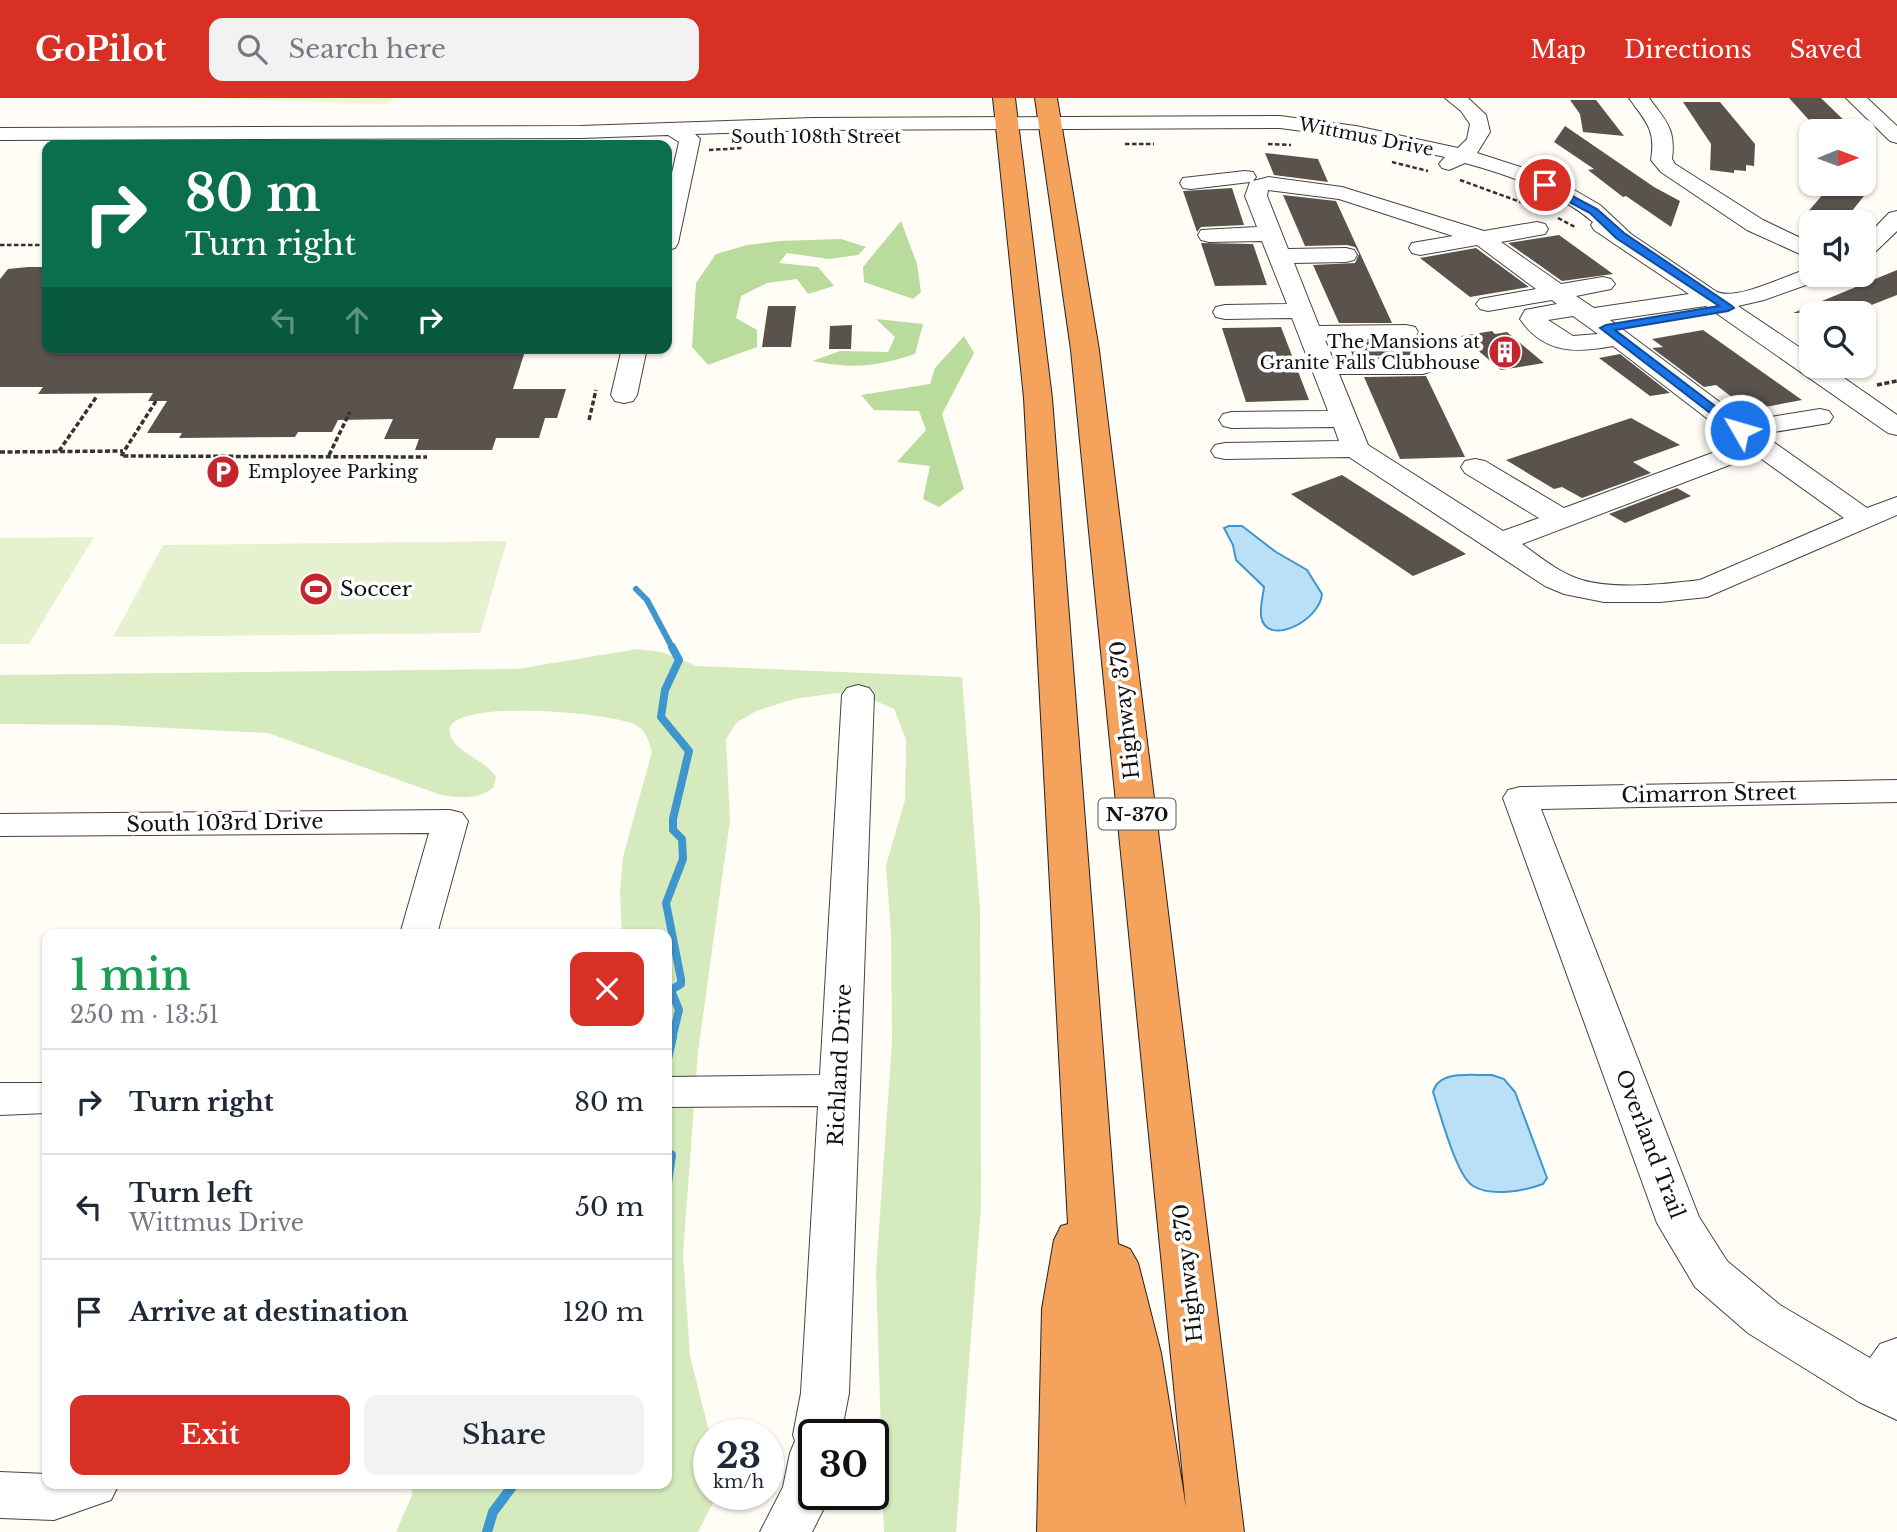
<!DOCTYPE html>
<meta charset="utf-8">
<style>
:root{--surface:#fff;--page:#f2f2f3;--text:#1f2937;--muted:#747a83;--line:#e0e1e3;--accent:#d93025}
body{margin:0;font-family:"Libre Baskerville",serif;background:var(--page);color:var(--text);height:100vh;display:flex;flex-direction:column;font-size:26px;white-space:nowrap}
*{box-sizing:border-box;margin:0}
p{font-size:23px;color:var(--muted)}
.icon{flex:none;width:38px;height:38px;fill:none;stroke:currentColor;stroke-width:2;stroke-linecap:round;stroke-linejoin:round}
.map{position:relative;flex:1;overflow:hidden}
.sheet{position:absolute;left:42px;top:831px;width:630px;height:560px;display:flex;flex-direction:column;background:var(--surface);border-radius:14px;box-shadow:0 2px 5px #0004}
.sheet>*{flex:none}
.guide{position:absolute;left:42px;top:42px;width:630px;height:214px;border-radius:14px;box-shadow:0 2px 5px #0004;background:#0b6e4f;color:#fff;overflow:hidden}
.needle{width:46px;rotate:89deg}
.tools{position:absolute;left:1799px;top:21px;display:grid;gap:14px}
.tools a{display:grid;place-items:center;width:77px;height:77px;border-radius:14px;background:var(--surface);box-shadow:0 2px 5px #0004;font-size:35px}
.speed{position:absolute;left:693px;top:1321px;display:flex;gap:14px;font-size:35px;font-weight:700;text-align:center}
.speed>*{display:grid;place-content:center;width:91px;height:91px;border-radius:50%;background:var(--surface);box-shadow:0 2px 5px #0004;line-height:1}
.speed small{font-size:18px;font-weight:400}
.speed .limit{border:4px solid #111;border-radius:10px;background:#fff;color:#111}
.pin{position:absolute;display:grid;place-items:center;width:60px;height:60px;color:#fff;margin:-30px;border:4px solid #fff;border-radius:50%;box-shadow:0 2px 7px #0007}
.me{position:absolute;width:77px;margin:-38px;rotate:308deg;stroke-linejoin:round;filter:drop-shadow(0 0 5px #0008)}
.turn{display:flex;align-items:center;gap:24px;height:147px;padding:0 28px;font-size:32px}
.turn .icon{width:91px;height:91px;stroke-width:2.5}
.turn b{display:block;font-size:49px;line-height:60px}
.lanes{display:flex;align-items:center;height:66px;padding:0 28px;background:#0003;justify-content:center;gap:35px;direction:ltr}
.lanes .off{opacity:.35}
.round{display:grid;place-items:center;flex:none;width:74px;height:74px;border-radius:14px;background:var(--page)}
.headline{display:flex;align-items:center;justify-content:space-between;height:119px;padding:0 28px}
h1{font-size:42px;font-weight:600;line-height:52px;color:#1e9e55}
.primary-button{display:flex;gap:14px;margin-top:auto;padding:14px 28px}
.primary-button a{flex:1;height:80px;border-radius:14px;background:var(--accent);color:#fff;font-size:28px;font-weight:600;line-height:80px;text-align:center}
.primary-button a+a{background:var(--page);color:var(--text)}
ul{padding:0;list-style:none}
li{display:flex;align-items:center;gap:21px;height:105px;padding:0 28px;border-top:2px solid var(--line)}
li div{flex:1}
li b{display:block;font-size:26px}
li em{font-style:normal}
header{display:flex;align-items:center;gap:42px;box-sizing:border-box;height:98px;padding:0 35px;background:var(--accent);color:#fff}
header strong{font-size:33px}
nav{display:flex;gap:38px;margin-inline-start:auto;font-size:24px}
.search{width:490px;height:63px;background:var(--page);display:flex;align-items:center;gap:18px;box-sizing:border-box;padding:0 24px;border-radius:14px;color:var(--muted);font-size:26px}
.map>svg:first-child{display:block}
</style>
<header>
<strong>GoPilot</strong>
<div class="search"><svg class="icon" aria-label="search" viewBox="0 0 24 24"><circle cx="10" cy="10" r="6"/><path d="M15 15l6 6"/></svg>Search here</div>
<nav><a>Map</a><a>Directions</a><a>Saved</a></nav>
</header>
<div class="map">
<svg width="1897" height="1434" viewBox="0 0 1897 1434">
<rect width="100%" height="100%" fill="#fffdf5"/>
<!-- farmland -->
<path fill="#f6f3d4" d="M199,0H394L387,6Z"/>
<!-- green -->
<path fill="#d5ebbd" d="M637,551L662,554L696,568L962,579L980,811L981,1109L956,1434H884L876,1174L892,943L891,836L886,767L905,702L906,641L894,611L869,600L837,595L794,601L756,613L736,625L726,641L730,722L698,954L683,1156L690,1258L710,1337L709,1396L717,1397L698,1434H396L412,1397L413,1386H667V836H622L620,793L623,759L652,654C649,644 646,632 636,627C614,614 438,599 450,636C456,656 485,661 496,679L493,690C476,702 461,700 441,697L268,635L110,627L0,626V577L517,571Z"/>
<!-- forest -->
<path fill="#b9dc9c" d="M901,123L917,166L921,194L913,201L864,184L863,169Z
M841,141L866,149L858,157L829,161L787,155L779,165L818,169L834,188L808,196L797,181L767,185L741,198L736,220L757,232V249L708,267L692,249L696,185L716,156L747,147L779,143Z
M876,221L923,226L915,256C874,269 854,271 812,263L840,253L888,254L895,239Z
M964,238L974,255L942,316L964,391L939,409L923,401L930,368L897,364L926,332L919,313L874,312L861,297L930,286L935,270Z"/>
<!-- pitch -->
<path fill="#e6f2cf" d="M94,439L29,546H0V440Z
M507,443L480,535L113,539L163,447Z"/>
<!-- water -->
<path fill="#b9e0f7" stroke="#3f96cf" stroke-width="2" d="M1229,428H1242L1276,454L1307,472L1322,496C1320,523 1266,550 1261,518C1260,509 1263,498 1264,489L1236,462L1233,447L1224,430Z
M1492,977L1504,981L1515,994L1547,1080L1543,1086C1524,1093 1491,1099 1473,1088C1456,1078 1440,1014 1433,994C1439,971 1472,978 1492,977Z"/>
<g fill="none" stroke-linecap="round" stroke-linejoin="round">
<!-- stream-far2 -->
<path stroke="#3f96cf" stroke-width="6" d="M636,491L647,502L673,551"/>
<!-- stream-far1 -->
<path stroke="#3f96cf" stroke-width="8" d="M672,941L679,912L671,892L681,886V881L666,805L683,761L682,741L673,732V721L689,653L661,619L665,592L679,562L672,549"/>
<!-- stream -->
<path stroke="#3f96cf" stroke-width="10" d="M667,961L672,939
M667,1085L671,1057
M487,1434L493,1414L514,1386"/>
</g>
<!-- building -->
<path fill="#5a524d" d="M1789,0H1821L1855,33H1819Z
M1570,2H1596L1624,38L1583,34L1580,16Z
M1683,4H1720L1755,46L1754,68L1746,67V73L1734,72V75L1710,72L1711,46Z
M1565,28L1654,89L1680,103L1671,129L1626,98L1623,99L1588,72L1594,71L1554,44Z
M1265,55L1318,61L1328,84L1274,77Z
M1232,90L1244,127L1201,129L1197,134L1183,93Z
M1836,92L1864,98L1843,124H1799L1825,94L1833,95Z
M1283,97L1336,103L1392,225H1339L1313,167L1355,165L1359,156L1355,149L1347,147L1305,148Z
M1559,137L1613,176L1562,183L1508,145Z
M1201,145L1253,146L1267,187L1215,188Z
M1476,150L1529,189L1470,199L1420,160Z
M28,169H47V250H526L513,291H566L557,320H545L539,340H496L492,352H415L419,341H384L393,321L338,322L332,334H298L295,339L179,340L182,335H147L167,303H148L153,295L38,296L43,289H0V181L8,171Z
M1897,172V197L1851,215H1793Z
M768,208H796L791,249H762Z
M852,227L851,251H829L830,228Z
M1281,229L1309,302L1246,304L1222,230Z
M1703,232L1802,302L1749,312L1716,287L1704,289L1652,250L1663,249L1652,241Z
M1492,233L1495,236L1507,234L1544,265L1501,272L1461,238Z
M1409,243L1416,257L1353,258L1347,244Z
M1620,256L1670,295L1650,298L1599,260Z
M1426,278L1465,359L1400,361L1364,279Z
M1631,320L1680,347L1633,364L1651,375L1582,400L1562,389L1554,391L1506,362Z
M1342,377L1466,456L1413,478L1291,396Z
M1677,390L1691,398L1625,425L1609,416Z"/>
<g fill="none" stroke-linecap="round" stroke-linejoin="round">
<defs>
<path id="minor" d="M1445,0H1468L1486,17L1490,34L1477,55L1533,73L1569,89L1600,107L1631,136L1717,194C1738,203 1788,176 1811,170V177H1824L1820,182L1764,202L1738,208L1811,257V268H1827L1897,317V337L1888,335L1706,208L1610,222L1745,323L1820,311L1829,313L1833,319L1829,325L1762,336L1867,410L1897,399V417L1707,499L1660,504H1604L1564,496L1545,488L1349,359L1225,361L1215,359L1211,353L1215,347L1225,345L1339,343L1334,329L1232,330L1223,328L1219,322L1223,316L1232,314L1328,313L1292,220L1225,221L1216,219L1213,214L1216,209L1225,207L1287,206L1262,143L1209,144L1201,142L1198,137L1201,132L1257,129L1245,98L1250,84L1191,91L1183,90L1180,85L1183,80L1245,73L1253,74L1256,79L1253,83L1269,79L1342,89L1484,133L1537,124L1545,126L1548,131L1545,136L1501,144L1561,186L1603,179L1611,181L1615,186L1611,191L1576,198L1594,210L1689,196L1594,132L1591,127L1593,124C1558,94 1509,77 1465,65L1449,72L1442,70L1439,66L1445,59L1356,40L1280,30L813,32L695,36L700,41L678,145L675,150L667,152V97L679,44L668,37L580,40L0,42V30L580,28L813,20L1280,18L1356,28L1458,50L1467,41L1470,26L1461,13ZM1268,92L1339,101L1453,138L1412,145L1409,150L1412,155L1420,157L1477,147L1536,191L1480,201L1476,206L1480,211L1488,213L1552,202L1557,206L1525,212L1520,221C1544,256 1577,255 1613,248L1739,345L1564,410L1485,363L1475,361L1465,363L1461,369L1465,375L1539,420L1503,433L1368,347L1339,276H1423L1432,273L1436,268L1432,263L1423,260L1333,261L1325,242L1406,241L1415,239L1418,234L1415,229L1406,227L1319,228L1294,165L1346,164L1354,162L1357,157L1354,152L1346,150L1288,151L1267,98ZM1573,218L1598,236L1573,238L1548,222ZM1756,357L1844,420L1700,482C1667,486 1614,492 1582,482C1559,475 1540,459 1522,446Z
M1629,0H1649C1666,23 1676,31 1672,61L1675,66L1763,122L1811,145V161L1747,132L1661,74L1651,62C1656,31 1646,24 1629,0Z
M1846,0H1867L1897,28V45L1890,43Z
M1897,113V133L1872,157L1864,159V141L1889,115Z
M622,250H647L637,297L633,303L624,305L615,303L611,297Z
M858,587L869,590L874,597L849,1295L841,1337H814V1396H831L812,1434H760L783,1389L790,1355L795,1343L793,1337L801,1295L818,1008L667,1009V979L820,977L842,597L847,590Z
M1897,682V704L1541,711L1699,1119L1727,1163L1780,1207L1870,1260L1880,1246L1897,1240V1322L1859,1304L1748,1235L1695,1189L1657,1125L1503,700L1508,692L1520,689Z
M450,712L462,715L468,723L437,836H400L429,735L0,738V716Z
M0,985H47V1015L0,1017Z
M0,1374L47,1376V1386H119L111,1402L54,1422L0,1420Z"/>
<path id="highway" d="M993,0H1015L1052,300L1118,1146L1130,1151L1138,1165L1161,1255L1186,1410L1071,252L1035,0H1057L1099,252L1244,1434H1037L1042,1211L1054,1142L1061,1128L1068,1126L1024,300Z"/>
</defs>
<!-- minor casing -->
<use href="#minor" stroke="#444" stroke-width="2"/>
<!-- highway casing -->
<use href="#highway" stroke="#222" stroke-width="2"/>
<!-- path-far1 -->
<path stroke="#333" stroke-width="2.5" stroke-dasharray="4.5 2.5" stroke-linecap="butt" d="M1125,46H1154
M1268,46L1291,47
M709,52L742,50
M1392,64L1428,73
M1460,82L1537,110
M1558,120L1575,129
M0,147H47"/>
<!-- path -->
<path stroke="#333" stroke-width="3.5" stroke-dasharray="5 2.5" stroke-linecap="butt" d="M1877,287L1897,283
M156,303L121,358L427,359
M589,322L596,292
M59,353L97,298
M0,354L123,353
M329,357L350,314"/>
<!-- minor -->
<use href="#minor" fill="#fff" fill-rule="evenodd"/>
<!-- highway -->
<use href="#highway" fill="#f5a25d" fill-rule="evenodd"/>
</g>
<!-- route -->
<path fill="#1a73e8" stroke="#114b97" stroke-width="2" d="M1541,85H1548L1597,111L1624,135L1732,208L1734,210L1728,213L1615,232L1744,330V335H1736L1600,230L1606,227L1719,208L1616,140L1590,115L1541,89Z"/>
<!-- icons -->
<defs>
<symbol id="building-disc" viewBox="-11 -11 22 22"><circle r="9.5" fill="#c4262e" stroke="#fff"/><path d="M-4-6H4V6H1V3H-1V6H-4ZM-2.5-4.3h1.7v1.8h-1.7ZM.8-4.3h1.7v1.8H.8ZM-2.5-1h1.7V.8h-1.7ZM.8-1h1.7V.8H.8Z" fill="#fff"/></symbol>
<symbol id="parking-disc" viewBox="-11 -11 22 22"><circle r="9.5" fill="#c4262e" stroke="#fff"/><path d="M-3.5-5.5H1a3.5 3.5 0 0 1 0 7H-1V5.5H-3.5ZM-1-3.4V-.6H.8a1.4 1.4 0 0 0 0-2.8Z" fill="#fff"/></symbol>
<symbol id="stadium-disc" viewBox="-11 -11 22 22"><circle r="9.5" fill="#c4262e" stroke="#fff"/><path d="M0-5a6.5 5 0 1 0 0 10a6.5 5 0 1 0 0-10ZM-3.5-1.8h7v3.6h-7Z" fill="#fff"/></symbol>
</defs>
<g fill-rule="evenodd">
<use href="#building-disc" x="1486" y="235" width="38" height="38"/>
<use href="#parking-disc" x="204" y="355" width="38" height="38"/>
<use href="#stadium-disc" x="297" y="472" width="38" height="38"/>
</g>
<g text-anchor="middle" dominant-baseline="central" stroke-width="7" stroke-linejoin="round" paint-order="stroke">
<!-- far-street labels -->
<g font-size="18" fill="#111" stroke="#fff">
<text x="816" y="39">South 108th Street</text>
<text transform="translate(1366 39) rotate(11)">Wittmus Drive</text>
</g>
<!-- far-poi labels -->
<g font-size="18" fill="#111" stroke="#fff" text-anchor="end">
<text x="1480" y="244">The Mansions at<tspan x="1480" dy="21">Granite Falls Clubhouse</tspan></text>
<text x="248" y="374" text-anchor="start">Employee Parking</text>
</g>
<!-- shield labels -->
<rect fill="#fff" stroke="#585858" stroke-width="2" x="1098.5" y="700.5" width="77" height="31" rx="5"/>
<g font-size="19" font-weight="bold" fill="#111">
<text x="1137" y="716">N-370</text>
</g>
<!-- poi labels -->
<g font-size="21" fill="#111" stroke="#fff" text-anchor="start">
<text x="340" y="491">Soccer</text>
</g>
<!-- street labels -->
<g font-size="21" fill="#111" stroke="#fff">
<text transform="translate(1125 612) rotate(-96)">Highway 370</text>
<text transform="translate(1709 696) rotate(-1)">Cimarron Street</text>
<text transform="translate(225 725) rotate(-1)">South 103rd Drive</text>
<text transform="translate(840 967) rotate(-87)">Richland Drive</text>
<text transform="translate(1650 1046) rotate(69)">Overland Trail</text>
<text transform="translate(1188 1175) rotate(-96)">Highway 370</text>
</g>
</g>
</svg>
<div class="tools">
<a><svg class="needle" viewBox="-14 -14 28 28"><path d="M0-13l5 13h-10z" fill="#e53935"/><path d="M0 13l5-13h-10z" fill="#747a83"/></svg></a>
<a><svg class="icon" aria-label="sound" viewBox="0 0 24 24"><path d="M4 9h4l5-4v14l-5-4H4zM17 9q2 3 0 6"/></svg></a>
<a><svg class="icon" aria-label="search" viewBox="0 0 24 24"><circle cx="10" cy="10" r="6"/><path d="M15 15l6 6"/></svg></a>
</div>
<div class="speed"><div>23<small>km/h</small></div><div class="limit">30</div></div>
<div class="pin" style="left:1545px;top:87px;background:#d93025"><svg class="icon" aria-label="arrive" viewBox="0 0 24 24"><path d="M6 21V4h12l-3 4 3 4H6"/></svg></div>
<svg class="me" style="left:1740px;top:332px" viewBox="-20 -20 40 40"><circle r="17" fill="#1a73e8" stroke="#fff" stroke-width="3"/><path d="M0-11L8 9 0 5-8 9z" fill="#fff"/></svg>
<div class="guide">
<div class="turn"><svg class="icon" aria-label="right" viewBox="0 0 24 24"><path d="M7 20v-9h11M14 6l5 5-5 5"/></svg><div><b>80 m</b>Turn right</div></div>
<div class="lanes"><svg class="icon off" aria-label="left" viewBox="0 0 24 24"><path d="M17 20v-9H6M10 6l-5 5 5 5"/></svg><svg class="icon off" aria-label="ahead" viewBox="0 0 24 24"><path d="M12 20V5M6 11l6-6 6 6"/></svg><svg class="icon" aria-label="right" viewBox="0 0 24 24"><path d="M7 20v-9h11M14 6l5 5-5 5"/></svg></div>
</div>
<section class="sheet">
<div class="headline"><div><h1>1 min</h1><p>250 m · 13:51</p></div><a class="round" style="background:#d93025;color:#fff"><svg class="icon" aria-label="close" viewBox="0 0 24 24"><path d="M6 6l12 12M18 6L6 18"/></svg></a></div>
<ul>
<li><svg class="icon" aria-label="right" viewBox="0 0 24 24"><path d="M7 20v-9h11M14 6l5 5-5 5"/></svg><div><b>Turn right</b></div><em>80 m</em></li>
<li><svg class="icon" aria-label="left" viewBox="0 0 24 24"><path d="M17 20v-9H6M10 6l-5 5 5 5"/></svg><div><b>Turn left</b><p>Wittmus Drive</p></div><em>50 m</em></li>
<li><svg class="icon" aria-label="arrive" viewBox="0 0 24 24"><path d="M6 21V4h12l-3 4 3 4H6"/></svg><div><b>Arrive at destination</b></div><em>120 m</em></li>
</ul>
<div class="primary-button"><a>Exit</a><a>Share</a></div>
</section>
</div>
